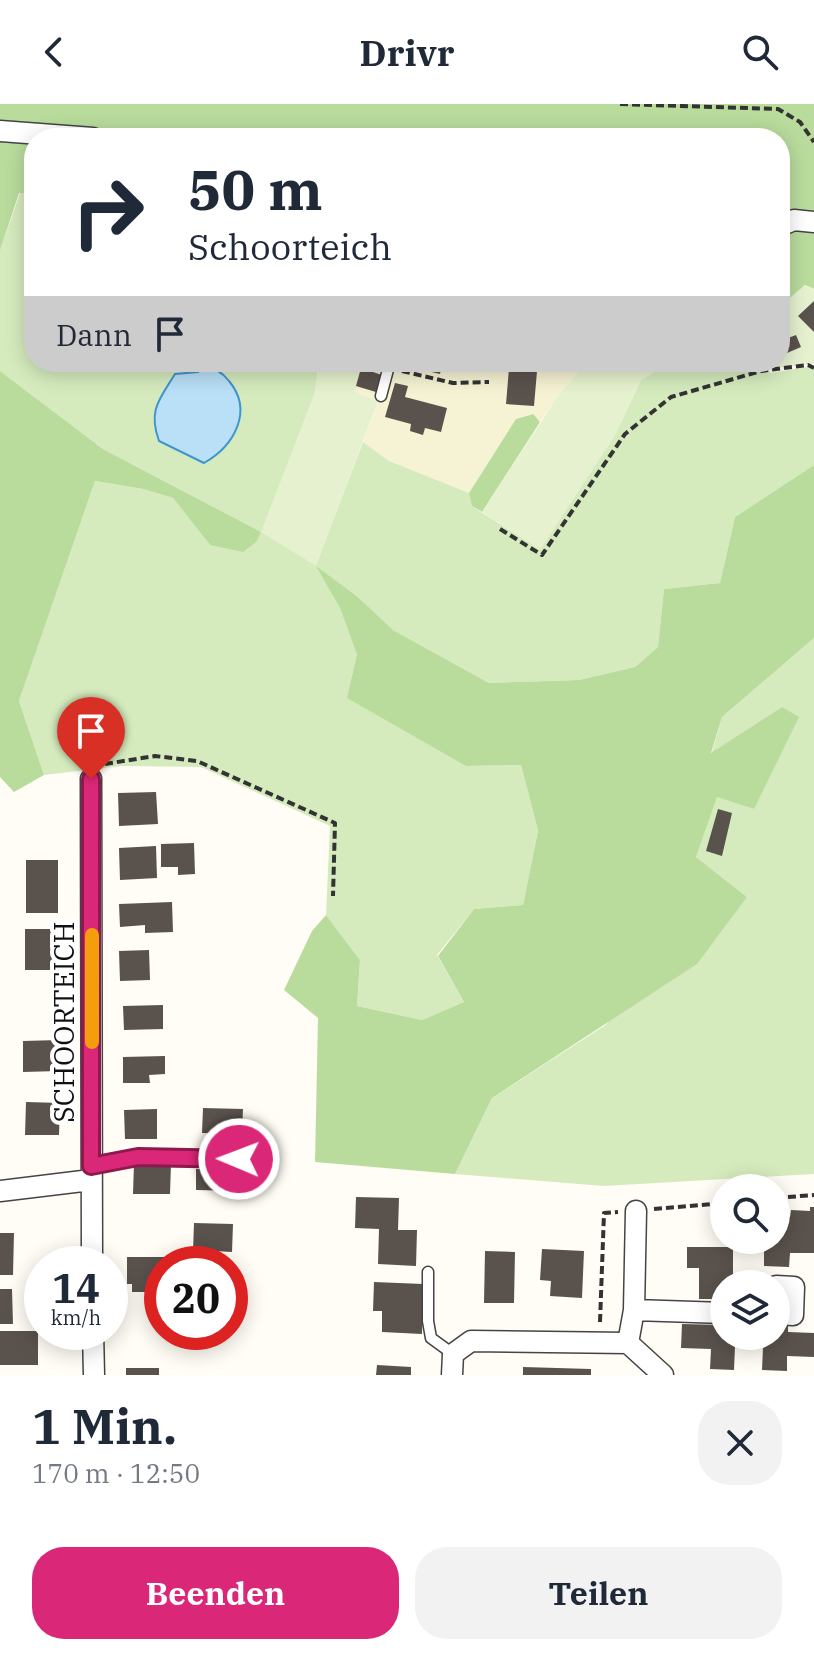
<!DOCTYPE html>
<html lang="de">
<meta charset="utf-8">
<style>
:root{--surface:#fff;--page:#f2f2f3;--text:#1f2937;--muted:#747a83;--accent:#db2777}
body{margin:0;font-family:"IBM Plex Serif",serif;background:var(--page);color:var(--text);height:100vh;display:flex;flex-direction:column;font-size:30px;white-space:nowrap}
*{box-sizing:border-box;margin:0}
p{font-size:26px;color:var(--muted)}
.icon{flex:none;width:44px;height:44px;fill:none;stroke:currentColor;stroke-width:2;stroke-linecap:round;stroke-linejoin:round}
.map{position:relative;height:1271px;overflow:hidden}
.panel{display:flex;flex-direction:column;background:var(--surface);flex:1}
.panel>*{flex:none}
.guide{position:absolute;left:24px;top:24px;width:766px;height:244px;border-radius:32px;box-shadow:0 4px 20px #0003;background:#fff;color:var(--text);overflow:hidden}
.buttons{position:absolute;left:710px;top:1070px;display:grid;gap:16px}
.buttons a{display:grid;place-items:center;width:80px;height:80px;border-radius:50%;background:var(--surface);box-shadow:0 4px 20px #0003;font-size:40px}
.speed{position:absolute;left:24px;top:1142px;display:flex;gap:16px;font-size:40px;font-weight:700;text-align:center}
.speed>*{display:grid;place-content:center;width:104px;height:104px;border-radius:50%;background:var(--surface);box-shadow:0 4px 20px #0003;line-height:1}
.speed small{font-size:20px;font-weight:400}
.speed .limit{border:12px solid #d22;background:#fff;color:#111}
.pin{position:absolute;display:grid;place-items:center;width:68px;height:68px;color:#fff;margin:-82px -34px;border-radius:50% 50% 50% 0;rotate:-45deg;box-shadow:0 0 8px #0007}
.pin .icon{rotate:45deg}
.me{position:absolute;width:88px;margin:-44px;rotate:271deg;stroke-linejoin:round;filter:drop-shadow(0 0 6px #0008)}
.turn{display:flex;align-items:center;gap:28px;height:168px;padding:0 32px;font-size:36px}
.turn .icon{width:104px;height:104px;stroke-width:2.5}
.turn b{display:block;font-size:56px;line-height:68px}
.then{display:flex;align-items:center;height:76px;padding:0 32px;background:#0003;gap:16px;font-size:30px}
.round{display:grid;place-items:center;flex:none;width:84px;height:84px;border-radius:32px;background:var(--page)}
.headline{display:flex;align-items:center;justify-content:space-between;height:136px;padding:0 32px}
h1{font-size:48px;font-weight:700;line-height:60px}
.action{display:flex;gap:16px;margin-top:auto;padding:16px 32px}
.action a{flex:1;height:92px;border-radius:32px;background:var(--accent);color:#fff;font-size:32px;font-weight:700;line-height:92px;text-align:center}
.action a+a{background:var(--page);color:var(--text)}
header{display:flex;justify-content:space-between;align-items:center;height:104px;padding:0 32px;background:var(--surface);font-size:36px;font-weight:700}
.map>svg:first-child{display:block}
</style>
<header><svg class="icon" aria-label="back" viewBox="0 0 24 24"><path d="M15 5l-7 7 7 7"/></svg>Drivr<svg class="icon" aria-label="search" viewBox="0 0 24 24"><circle cx="10" cy="10" r="6"/><path d="M15 15l6 6"/></svg></header>
<div class="map">
<svg width="814" height="1271" viewBox="0 0 814 1271">
<rect width="100%" height="100%" fill="#fffdf5"/>
<!-- farmland -->
<path fill="#f6f3d4" d="M366,258H497L556,262L587,258L558,292L540,318L532,310L516,315L469,389L389,357L363,338L378,297L354,288Z"/>
<!-- green -->
<path fill="#d5ebbd" d="M20,89L34,90V258H319L315,288L316,461L363,338L389,357L469,389L473,403L540,445L615,330L641,276L662,263L691,258H763L770,269L807,263L814,265V361L735,413L720,479L664,485L658,543L635,563L579,576L489,579L393,526L358,493L318,464L340,504L357,551L466,662L521,661L538,725L523,801L474,805L437,851L464,898L422,916L357,902L360,856L326,811L330,722L201,663L121,662L44,671L19,597L95,377L143,385L173,394L210,441L261,428L103,345L0,267V147Z
M814,534V1070L604,1082L455,1070L492,994L604,922L747,793L696,753L717,692L754,705L782,603L711,651L722,613Z"/>
<!-- forest -->
<path fill="#b9dc9c" d="M0,0H814V185L805,181L780,203V34H34V90L19,89L0,147Z
M0,267L103,345L261,428L256,438L243,448L210,441L173,394L143,385L95,377L19,597L44,671L14,688L0,673Z
M533,310L540,318L482,408L472,402L469,389L516,315Z
M814,361V534L722,613L711,649L782,603L799,613L754,705L717,693L696,753L747,793L697,860L492,994L455,1070L315,1058L318,914L284,886L312,827L326,811L360,856L357,902L422,916L464,898L438,852L474,805L523,801L538,726L521,661L466,662L347,594L357,551L340,504L316,462L358,493L393,526L489,579L579,576L635,563L658,543L664,485L720,479L735,413Z"/>
<!-- pitch -->
<path fill="#e6f2cf" d="M805,181L814,185V260L768,264L764,258H780V203Z
M319,258L368,259L365,265H361L355,288L378,297L316,462L261,428L315,288Z
M587,258H691L662,263L641,276L616,330L540,446L482,408L558,292Z"/>
<!-- water -->
<path fill="#b9e0f7" stroke="#3f96cf" stroke-width="2" d="M203,262C214,263 222,268 229,277C254,307 234,342 204,359L159,337C148,306 159,296 175,270L198,268Z"/>
<!-- building -->
<path fill="#5a524d" d="M814,197V228L798,212Z
M796,231L801,243L780,252V237Z
M415,258H443L440,270L414,264Z
M361,264L382,271L376,288L356,282Z
M509,264L537,267L534,302L506,300Z
M395,279L408,282L405,293L447,304L441,328L425,324L423,331L410,327L411,320L385,313Z
M156,688L158,720L119,722L118,689Z
M718,705L732,709L722,752L706,747Z
M194,739L195,770L178,771V763H161V740Z
M156,742L157,774L120,776L119,744Z
M26,756H58V809H26Z
M172,798L173,828L145,829V821L120,823L119,800Z
M25,825H56L57,866H25Z
M149,846L150,876L120,877L119,847Z
M163,901V925L124,926L123,902Z
M59,936V967L23,968V937Z
M165,952V970L149,971L150,979H123V953Z
M26,998L60,999L59,1031H25Z
M203,1004L243,1005L242,1030L202,1029Z
M157,1005V1035H125L124,1006Z
M134,1059L171,1060L170,1090H133Z
M196,1065L243,1067V1087L196,1086Z
M356,1093L399,1094L398,1126H417L416,1162L378,1160L379,1125L355,1124Z
M810,1103H814V1149H790L789,1163L764,1162V1139H742V1136H776V1112L790,1113L791,1106L810,1107Z
M194,1119L233,1120L232,1148L214,1147V1156L197,1155V1148H193Z
M0,1129H14L13,1171H0Z
M687,1143H733V1179L724,1180V1195H699V1164H687Z
M542,1145L584,1147L582,1194L550,1192L551,1177L540,1176Z
M485,1147L515,1148L514,1199H484Z
M127,1153H173V1160H162V1182H147V1188H132V1180H127Z
M374,1178L423,1180L422,1230L382,1228V1207H373Z
M0,1185H12L13,1220H0Z
M776,1219H788V1228L814,1229V1253L787,1252V1267L762,1266L763,1243L735,1242L734,1266L710,1265L711,1245L681,1244L682,1220L724,1221V1232H776Z
M0,1227H38V1261H0Z
M172,1228H208V1236H172Z
M377,1261L411,1263V1271H376Z
M523,1263L591,1265V1271H523Z
M126,1264H159V1271H126Z"/>
<g fill="none" stroke-linecap="round" stroke-linejoin="round">
<defs>
<path id="lane" d="M381,292L390,258
M91,1062L138,1053L239,1055
M428,1168V1217L431,1234L453,1250"/>
<path id="street" d="M0,27L93,34
M780,122L794,116L814,118
M91,675L92,1160
M0,1087L91,1076
M776,1182L794,1183L793,1211L776,1210
M634,1206L724,1209
M93,1228L94,1271
M628,1239L663,1271
M452,1271L453,1250L471,1237L628,1239L634,1206L636,1107"/>
</defs>
<!-- lane casing -->
<use href="#lane" stroke="#444" stroke-width="13"/>
<!-- street casing -->
<use href="#street" stroke="#444" stroke-width="23"/>
<!-- path -->
<path stroke="#333" stroke-width="4" stroke-dasharray="8 4" stroke-linecap="butt" d="M620,0L778,5L800,18L814,38
M402,267L453,279L489,278
M500,425L542,451L625,330L671,293L761,267L808,261L814,264
M105,660L155,652L197,657L335,719L333,792
M776,1094L814,1091
M654,1105L724,1099
M600,1218L604,1109L618,1108"/>
<!-- lane -->
<use href="#lane" stroke="#fff" stroke-width="10"/>
<!-- street -->
<use href="#street" stroke="#fff" stroke-width="20"/>
</g>
<g fill="none" stroke-linecap="round" stroke-linejoin="round">
<defs>
<path id="route" d="M91,675V1062L138,1053L239,1055"/>
</defs>
<!-- route casing -->
<use href="#route" stroke="#8e194d" stroke-width="20"/>
<!-- route -->
<use href="#route" stroke="#db2777" stroke-width="14"/>
<!-- slow -->
<path stroke="#f59e0b" stroke-width="14" d="M92,831V938"/>
</g>
<g text-anchor="middle" dominant-baseline="central" stroke-width="8" stroke-linejoin="round" paint-order="stroke">
<!-- street labels -->
<g font-size="28" fill="#111" stroke="#fff">
<text transform="translate(63 918) rotate(-90)">SCHOORTEICH</text>
</g>
</g>
</svg>
<div class="buttons">
<a><svg class="icon" aria-label="search" viewBox="0 0 24 24"><circle cx="10" cy="10" r="6"/><path d="M15 15l6 6"/></svg></a>
<a><svg class="icon" aria-label="layers" viewBox="0 0 24 24"><path d="M12 4l9 5-9 5-9-5zM3 14l9 5 9-5"/></svg></a>
</div>
<div class="speed"><div>14<small>km/h</small></div><div class="limit">20</div></div>
<div class="pin" style="left:91px;top:675px;background:#d93025"><svg class="icon" aria-label="arrive" viewBox="0 0 24 24"><path d="M6 21V4h12l-3 4 3 4H6"/></svg></div>
<svg class="me" style="left:239px;top:1055px" viewBox="-20 -20 40 40"><circle r="17" fill="#db2777" stroke="#fff" stroke-width="3"/><path d="M0-11L8 9 0 5-8 9z" fill="#fff"/></svg>
<div class="guide">
<div class="turn"><svg class="icon" aria-label="right" viewBox="0 0 24 24"><path d="M7 20v-9h11M14 6l5 5-5 5"/></svg><div><b>50 m</b>Schoorteich</div></div>
<div class="then">Dann<svg class="icon" aria-label="arrive" viewBox="0 0 24 24"><path d="M6 21V4h12l-3 4 3 4H6"/></svg></div>
</div>
</div>
<section class="panel">
<div class="headline"><div><h1>1 Min.</h1><p>170 m · 12:50</p></div><a class="round"><svg class="icon" aria-label="close" viewBox="0 0 24 24"><path d="M6 6l12 12M18 6L6 18"/></svg></a></div>
<div class="action"><a>Beenden</a><a>Teilen</a></div>
</section>
